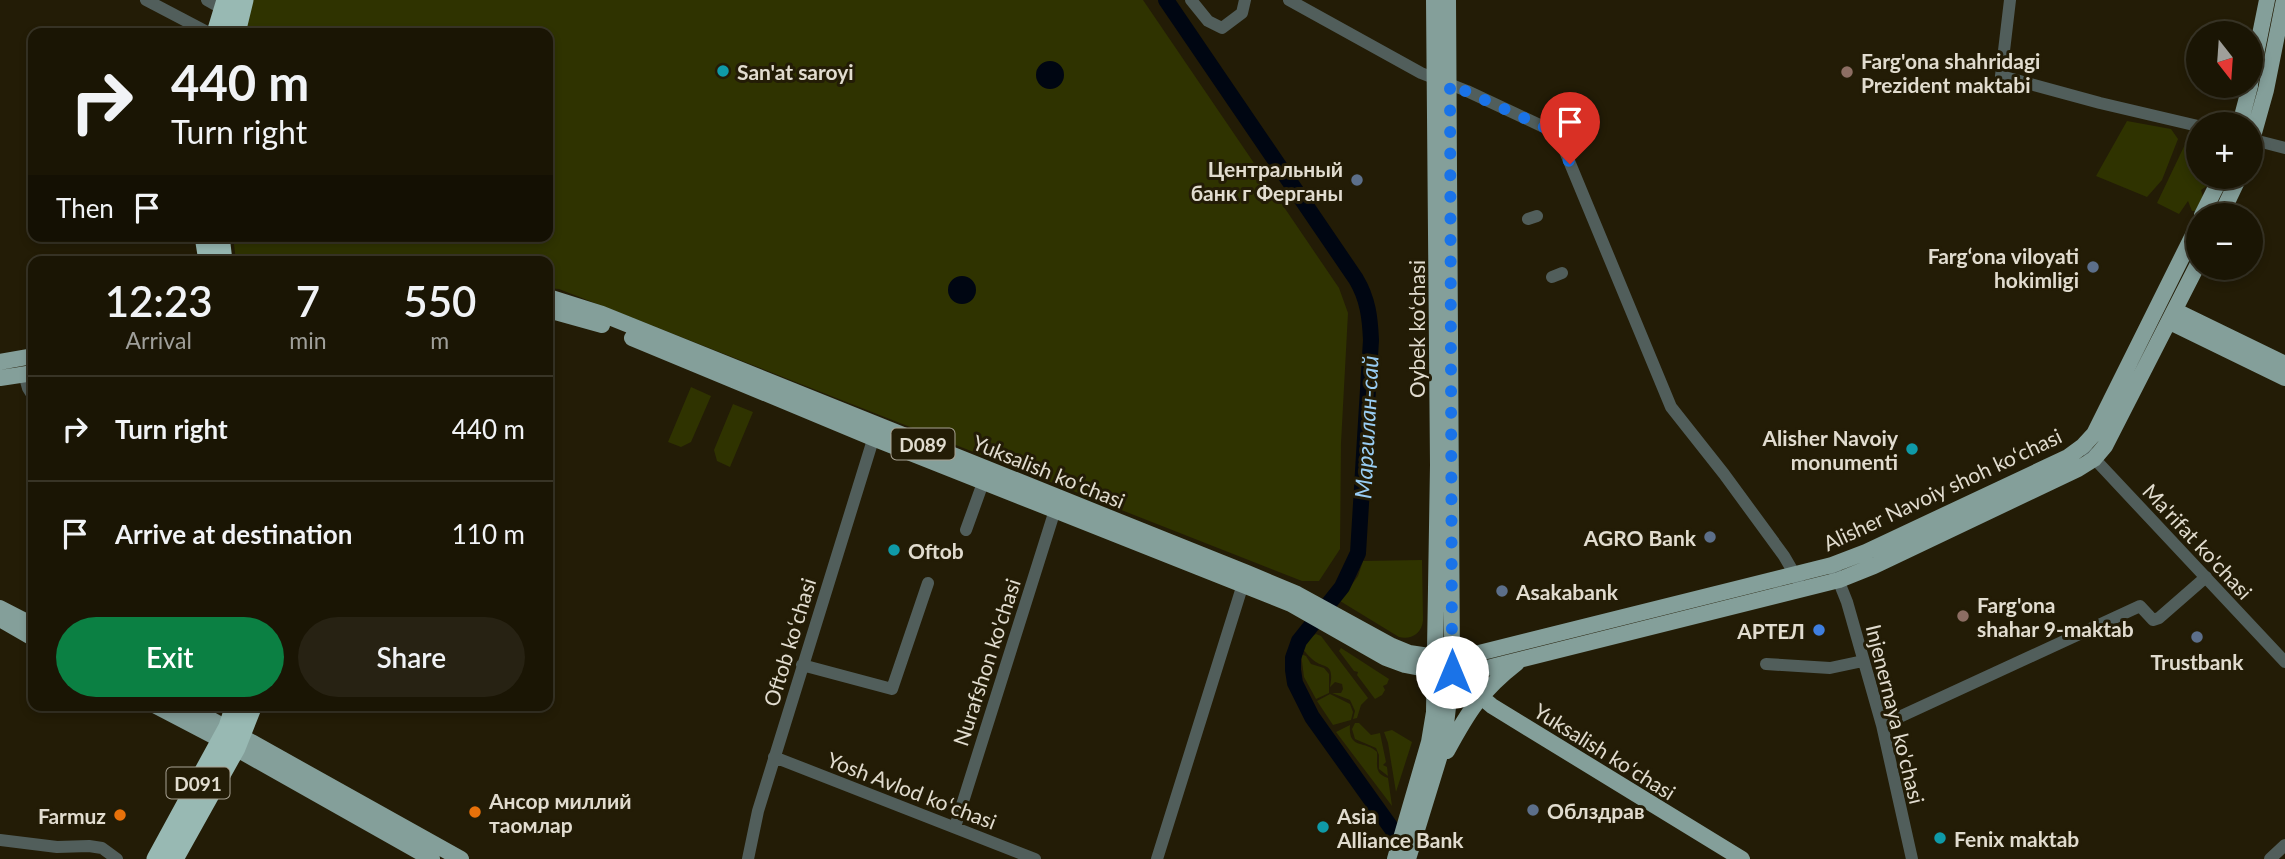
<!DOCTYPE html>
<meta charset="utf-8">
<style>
:root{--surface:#1a1504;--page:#272213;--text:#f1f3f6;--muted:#9f9f9a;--line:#383426;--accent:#0b8043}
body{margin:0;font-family:Lato,sans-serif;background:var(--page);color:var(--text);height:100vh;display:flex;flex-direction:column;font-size:26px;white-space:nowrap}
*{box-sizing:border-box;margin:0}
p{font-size:23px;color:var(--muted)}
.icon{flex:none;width:38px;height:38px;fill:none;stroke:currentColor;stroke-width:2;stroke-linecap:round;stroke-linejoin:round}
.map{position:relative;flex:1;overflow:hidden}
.sheet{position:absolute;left:28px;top:256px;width:525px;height:455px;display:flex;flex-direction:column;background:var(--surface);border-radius:14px;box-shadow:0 4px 10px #0003,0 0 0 2px var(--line)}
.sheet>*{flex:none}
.banner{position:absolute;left:28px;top:28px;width:525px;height:214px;border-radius:14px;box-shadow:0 4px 10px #0003,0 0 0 2px var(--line);background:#1a1504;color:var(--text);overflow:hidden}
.needle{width:46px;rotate:163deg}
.controls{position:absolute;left:2186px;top:21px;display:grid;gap:14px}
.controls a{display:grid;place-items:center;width:77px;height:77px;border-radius:50%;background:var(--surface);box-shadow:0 4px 10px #0003,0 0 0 2px var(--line);font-size:35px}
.pin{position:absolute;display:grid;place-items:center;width:60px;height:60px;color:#fff;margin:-72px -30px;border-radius:50% 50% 50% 0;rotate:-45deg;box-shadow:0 0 7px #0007}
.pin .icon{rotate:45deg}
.me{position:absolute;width:77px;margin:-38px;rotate:0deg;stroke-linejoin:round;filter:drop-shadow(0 0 5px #0008)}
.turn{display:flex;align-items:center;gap:24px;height:147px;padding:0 28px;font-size:32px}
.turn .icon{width:91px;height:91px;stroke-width:2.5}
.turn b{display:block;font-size:49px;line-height:60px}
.then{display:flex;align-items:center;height:66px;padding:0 28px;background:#0003;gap:14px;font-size:26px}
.eta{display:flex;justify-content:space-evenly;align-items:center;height:119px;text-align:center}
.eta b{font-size:42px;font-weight:600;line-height:49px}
.cta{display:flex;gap:14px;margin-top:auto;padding:14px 28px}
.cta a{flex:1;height:80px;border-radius:42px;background:var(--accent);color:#fff;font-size:28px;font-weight:600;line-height:80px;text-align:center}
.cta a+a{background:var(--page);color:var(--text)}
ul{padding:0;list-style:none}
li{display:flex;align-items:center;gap:21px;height:105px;padding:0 28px;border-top:2px solid var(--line)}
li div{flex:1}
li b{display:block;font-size:26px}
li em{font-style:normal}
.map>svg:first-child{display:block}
</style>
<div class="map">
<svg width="2285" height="859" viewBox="0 0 2285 859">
<rect width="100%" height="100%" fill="#231c06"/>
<!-- green -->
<path fill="#2f3300" d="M253,0H1143L1339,288L1348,313L1341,443L1340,549L1319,581H1302L559,289L548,288V261H236L233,236H548V33H243Z
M2127,121L2171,129L2178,139L2162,180L2147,197L2096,176Z
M2190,134L2198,135V177H2211L2210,184L2201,190L2205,204L2200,211H2192L2188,201L2179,214L2157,203Z
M691,387L711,396L691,442L681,447L668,442Z
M733,404L753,412L730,467L717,461L714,450Z
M1422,560L1423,620C1422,633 1412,640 1399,637L1340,601L1358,576L1363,561Z
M1316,634L1321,636L1368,698L1361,705L1357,718L1353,719L1355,711L1350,700L1332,693H1341L1343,689L1342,684L1335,682L1330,687C1335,660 1323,670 1312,659C1308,656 1306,652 1303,650L1308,639Z
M1341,648L1389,679L1387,684L1383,686L1385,690L1382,695L1375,699L1357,675L1358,672L1354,671L1339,651Z
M1301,654L1306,656L1311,664L1324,668L1329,674V693L1316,699L1304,677Z
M1330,694L1350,704L1353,712L1351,720L1333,725L1317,701Z
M1355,723H1359L1371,735L1380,733L1386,762L1383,765L1387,767L1388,776L1379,769V755L1376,748L1355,739L1352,729Z
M1350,725C1348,750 1365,740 1377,752C1378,764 1373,773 1388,778L1392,806L1336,732Z
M1392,730L1412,742L1396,792L1388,743L1384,732Z"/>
<!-- water -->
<path fill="#000612" d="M1036 75a14 14 0 1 1 28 0a14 14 0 1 1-28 0Z
M948 290a14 14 0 1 1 28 0a14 14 0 1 1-28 0Z"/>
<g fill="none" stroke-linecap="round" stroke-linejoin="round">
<!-- river -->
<path stroke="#000612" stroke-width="16" d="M1166,0L1356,279C1368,299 1370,318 1371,340L1358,553L1342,587L1299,641L1293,658V670L1295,683L1312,717L1407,850"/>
<!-- minor -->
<path stroke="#515e5b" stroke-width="12" d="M146,0L209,33
M207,0L223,9
M1191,0L1208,21L1222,28L1242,13L1245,0
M1289,0L1421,73L1467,91L1546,128L1562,144L1671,407L1724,474L1784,556L1798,580
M2010,0L2001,76L2100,103L2198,126
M2250,139L2285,148
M1528,219L1537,216
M1552,277L1562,273
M24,374L28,388L33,396
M2090,454L2285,662
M966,530L984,480
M1835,572L1847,602L1882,725L1912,859
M1766,664L1830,668L1863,661
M802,665L892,689L928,583
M1882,725L2140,606L2153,620L2159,618L2206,577
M774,757L1035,859
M955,827L1055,510
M0,840L57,847L89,846L102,848L117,859
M748,859L758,811L876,430
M1157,859L1243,584
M2270,859L2285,845"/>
<!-- major -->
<path stroke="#849f9a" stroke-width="16" d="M2250,84L2267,0
M2240,124L2250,86
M2250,147L2266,90L2284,0
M2202,215L2221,177
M2221,215L2239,177
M548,297L602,314L1247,573L1297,594L1392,646L1409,653L1436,657L1471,655L1832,565L1866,552L2068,457L2083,446L2094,434L2198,225
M548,310L602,325
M2176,311L2285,364
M2170,322L2285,378
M632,338L873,438L1291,604L1386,658L1405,665L1436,671L1452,672L1487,668L1839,580L1874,566L2078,469L2094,459L2105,446L2198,264
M0,362L33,356
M0,378L33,373
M0,608L33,625
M0,619L33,638
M1452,672L1492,706L1742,859
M154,705L221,740L432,859
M185,705L461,859
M1447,751C1468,712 1481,691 1517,663
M1395,859L1429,742L1434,712L1438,465L1434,0
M1408,859L1444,742L1452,672L1448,0"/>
<!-- highway -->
<path stroke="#98b9b3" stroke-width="19" d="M216,33L226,0
M236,33L244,0
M204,236L208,261
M220,236L223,261
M156,859L228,727L235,705
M174,859L236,748L253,705"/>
</g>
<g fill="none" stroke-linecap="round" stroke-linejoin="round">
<!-- route -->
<path stroke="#1a73e8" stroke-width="12" stroke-dasharray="0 21.6" d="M1452,672L1450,84L1546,128L1562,144L1570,164"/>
</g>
<!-- markers -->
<g fill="#0f9aa8" stroke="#231c06" stroke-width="2.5">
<circle cx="723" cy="71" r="7"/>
<circle cx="1912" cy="449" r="7"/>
<circle cx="894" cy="550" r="7"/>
<circle cx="1323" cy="827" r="7"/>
<circle cx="1940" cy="838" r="7"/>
</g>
<g fill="#8d6e63" stroke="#231c06" stroke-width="2.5">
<circle cx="1847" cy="72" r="7"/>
<circle cx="1963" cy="616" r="7"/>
</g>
<g fill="#5c6f8a" stroke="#231c06" stroke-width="2.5">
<circle cx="1357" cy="180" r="7"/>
<circle cx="2093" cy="267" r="7"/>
<circle cx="1710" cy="537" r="7"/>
<circle cx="1502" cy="591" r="7"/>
<circle cx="2197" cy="637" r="7"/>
<circle cx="1533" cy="810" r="7"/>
</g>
<circle fill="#3f7fe0" stroke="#231c06" stroke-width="2.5" cx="1819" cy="630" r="7"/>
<g fill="#e8710a" stroke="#231c06" stroke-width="2.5">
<circle cx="475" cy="812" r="7"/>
<circle cx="120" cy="815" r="7"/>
</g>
<g text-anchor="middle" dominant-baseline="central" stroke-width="6" stroke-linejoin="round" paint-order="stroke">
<!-- shield labels -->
<g fill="#231c06" stroke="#a8a293" stroke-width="2">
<rect x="891.5" y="428.5" width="63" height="31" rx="5"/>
<rect x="166.5" y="767.5" width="63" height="31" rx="5"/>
</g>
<g font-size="19" font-weight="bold" fill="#e1dccf">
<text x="923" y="444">D089</text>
<text x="198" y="783">D091</text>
</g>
<!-- poi labels -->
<g font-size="21" font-weight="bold" fill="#e1dccf" stroke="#231c06" text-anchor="start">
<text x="1861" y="60">Farg'ona shahridagi<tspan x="1861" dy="24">Prezident maktabi</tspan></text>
<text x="737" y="71">San'at saroyi</text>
<text x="1343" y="168" text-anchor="end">Центральный<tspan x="1343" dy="24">банк г Ферганы</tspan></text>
<text x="2079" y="255" text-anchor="end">Farg‘ona viloyati<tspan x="2079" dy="24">hokimligi</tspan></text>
<text x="1898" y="437" text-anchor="end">Alisher Navoiy<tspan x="1898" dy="24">monumenti</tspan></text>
<text x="1696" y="537" text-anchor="end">AGRO Bank</text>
<text x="908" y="550">Oftob</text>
<text x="1516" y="591">Asakabank</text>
<text x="1977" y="604">Farg'ona<tspan x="1977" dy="24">shahar 9-maktab</tspan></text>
<text x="1805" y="630" text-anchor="end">АРТЕЛ</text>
<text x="2197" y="661" text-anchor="middle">Trustbank</text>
<text x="489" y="800">Ансор миллий<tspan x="489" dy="24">таомлар</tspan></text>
<text x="1547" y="810">Облздрав</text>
<text x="106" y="815" text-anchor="end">Farmuz</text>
<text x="1337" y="815">Asia<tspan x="1337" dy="24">Alliance Bank</tspan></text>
<text x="1954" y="838">Fenix maktab</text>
</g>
<!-- street labels -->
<g font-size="21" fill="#e1dccf" stroke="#231c06">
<text transform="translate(1416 329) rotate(-90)">Oybek ko‘chasi</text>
<text transform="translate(1049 471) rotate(22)">Yuksalish koʻchasi</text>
<text transform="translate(1942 489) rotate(-25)">Alisher Navoiy shoh koʻchasi</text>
<text transform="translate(2198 541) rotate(47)">Ma'rifat ko'chasi</text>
<text transform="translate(789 642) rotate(-73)">Oftob koʻchasi</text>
<text transform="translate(986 662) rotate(-72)">Nurafshon ko'chasi</text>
<text transform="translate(1896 714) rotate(76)">Injenernaya ko'chasi</text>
<text transform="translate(1605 751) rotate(32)">Yuksalish koʻchasi</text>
<text transform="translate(912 790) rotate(21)">Yosh Avlod koʻchasi</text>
</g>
<!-- water labels -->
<g font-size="23" font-style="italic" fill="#99cdf3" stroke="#231c06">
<text transform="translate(1366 427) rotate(-87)">Маргилан-сай</text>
</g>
</g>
</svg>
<div class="controls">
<a><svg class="needle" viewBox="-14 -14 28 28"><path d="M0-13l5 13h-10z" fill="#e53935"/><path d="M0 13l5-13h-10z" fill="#9f9f9a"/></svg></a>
<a>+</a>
<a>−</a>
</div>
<div class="pin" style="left:1570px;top:164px;background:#d93025"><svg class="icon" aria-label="arrive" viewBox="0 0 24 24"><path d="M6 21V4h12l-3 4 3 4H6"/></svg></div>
<svg class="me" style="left:1452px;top:672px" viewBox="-20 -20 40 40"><circle r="19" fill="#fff"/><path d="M0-13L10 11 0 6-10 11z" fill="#1a73e8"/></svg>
<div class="banner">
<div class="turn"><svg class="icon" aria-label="right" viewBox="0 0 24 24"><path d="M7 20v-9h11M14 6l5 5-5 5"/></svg><div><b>440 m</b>Turn right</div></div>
<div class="then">Then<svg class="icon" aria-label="arrive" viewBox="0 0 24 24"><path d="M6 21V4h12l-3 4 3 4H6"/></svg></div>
</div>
<section class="sheet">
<div class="eta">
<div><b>12:23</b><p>Arrival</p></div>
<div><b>7</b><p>min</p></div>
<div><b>550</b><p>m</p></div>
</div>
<ul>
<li><svg class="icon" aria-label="right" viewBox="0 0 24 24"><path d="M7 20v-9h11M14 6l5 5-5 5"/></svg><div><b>Turn right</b></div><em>440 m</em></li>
<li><svg class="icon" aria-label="arrive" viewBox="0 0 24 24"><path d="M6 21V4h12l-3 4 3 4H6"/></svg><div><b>Arrive at destination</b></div><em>110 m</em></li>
</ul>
<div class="cta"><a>Exit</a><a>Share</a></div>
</section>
</div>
